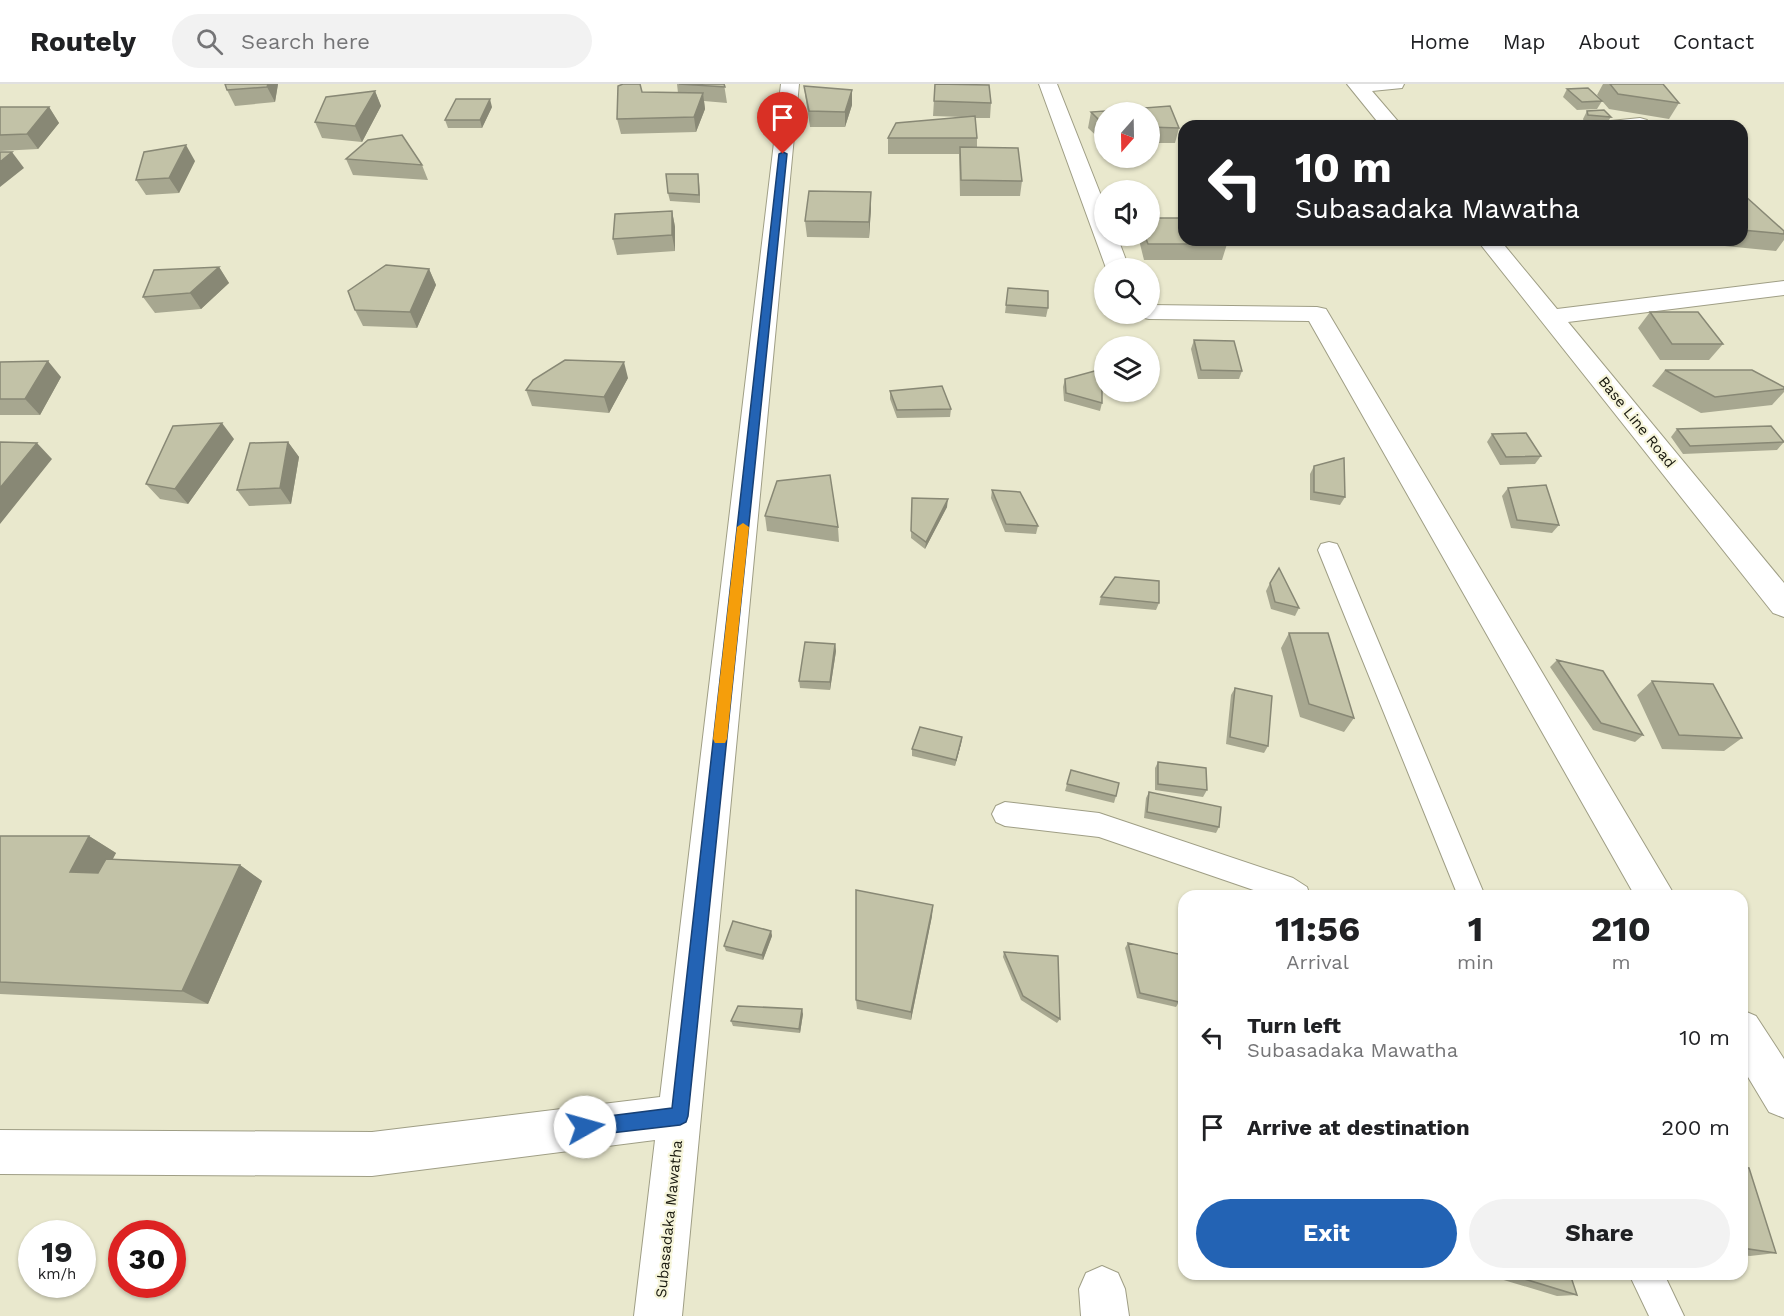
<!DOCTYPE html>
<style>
:root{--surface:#fff;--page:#f2f2f2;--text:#202124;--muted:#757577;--line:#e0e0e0;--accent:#2363b4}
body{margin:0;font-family:"Work Sans",sans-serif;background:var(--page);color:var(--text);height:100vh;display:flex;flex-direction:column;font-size:22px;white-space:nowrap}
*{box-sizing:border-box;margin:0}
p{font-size:20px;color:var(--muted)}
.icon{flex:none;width:33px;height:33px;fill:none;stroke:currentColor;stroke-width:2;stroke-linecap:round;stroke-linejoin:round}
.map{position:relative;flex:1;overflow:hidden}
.panel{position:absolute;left:1178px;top:806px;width:570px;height:390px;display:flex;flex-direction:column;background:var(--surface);border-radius:18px;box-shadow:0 2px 4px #0004}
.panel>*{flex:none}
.guide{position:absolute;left:1178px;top:36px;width:570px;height:126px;border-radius:18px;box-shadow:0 2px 4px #0004;background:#202124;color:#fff;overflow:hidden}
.needle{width:39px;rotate:200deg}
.fabs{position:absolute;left:1094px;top:18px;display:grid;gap:12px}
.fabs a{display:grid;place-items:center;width:66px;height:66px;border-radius:50%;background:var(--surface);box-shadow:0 2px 4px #0004;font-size:30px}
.speed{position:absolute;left:18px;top:1136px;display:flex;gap:12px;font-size:30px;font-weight:700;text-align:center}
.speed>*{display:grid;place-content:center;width:78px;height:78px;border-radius:50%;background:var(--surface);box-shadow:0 2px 4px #0004;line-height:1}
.speed small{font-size:15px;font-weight:400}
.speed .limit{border:9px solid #d22;background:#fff;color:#111}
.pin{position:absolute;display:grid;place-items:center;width:51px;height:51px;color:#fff;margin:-62px -26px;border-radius:50% 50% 50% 0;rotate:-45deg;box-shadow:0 0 6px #0007}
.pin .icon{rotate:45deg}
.me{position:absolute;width:66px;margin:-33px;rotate:83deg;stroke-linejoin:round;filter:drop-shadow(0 0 4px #0008)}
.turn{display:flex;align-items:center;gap:21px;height:126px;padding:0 18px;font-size:27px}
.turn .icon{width:78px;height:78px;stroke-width:2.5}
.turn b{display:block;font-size:42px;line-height:51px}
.eta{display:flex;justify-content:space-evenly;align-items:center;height:102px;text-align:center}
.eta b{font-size:36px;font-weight:700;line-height:42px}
.primary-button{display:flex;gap:12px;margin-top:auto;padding:12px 18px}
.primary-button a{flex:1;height:69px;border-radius:36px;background:var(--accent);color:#fff;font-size:24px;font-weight:700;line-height:69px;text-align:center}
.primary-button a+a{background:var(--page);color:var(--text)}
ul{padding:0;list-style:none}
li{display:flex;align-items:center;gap:18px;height:90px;padding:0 18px}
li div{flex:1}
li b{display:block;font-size:22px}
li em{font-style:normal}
header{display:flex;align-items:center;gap:36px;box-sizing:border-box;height:84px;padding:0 30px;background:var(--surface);border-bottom:2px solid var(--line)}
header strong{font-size:28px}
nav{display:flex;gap:33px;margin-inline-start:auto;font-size:21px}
.search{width:420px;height:54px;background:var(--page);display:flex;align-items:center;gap:15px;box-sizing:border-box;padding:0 21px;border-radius:33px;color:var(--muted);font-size:22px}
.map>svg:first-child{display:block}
</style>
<header>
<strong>Routely</strong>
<div class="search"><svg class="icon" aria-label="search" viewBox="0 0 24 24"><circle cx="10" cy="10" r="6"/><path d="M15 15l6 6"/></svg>Search here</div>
<nav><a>Home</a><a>Map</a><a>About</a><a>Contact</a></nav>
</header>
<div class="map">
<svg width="1784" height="1232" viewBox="0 0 1784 1232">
<rect width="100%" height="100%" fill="#e9e8cd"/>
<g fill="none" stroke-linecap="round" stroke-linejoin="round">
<defs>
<path id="service" d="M1329,458L1337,460L1340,466L1485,812H1458L1318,466L1321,460Z
M1005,718L1099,729L1293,794L1307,803L1310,812H1271L1099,753L1005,742L996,738L992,730L996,722Z
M1629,1190H1664L1684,1232H1649Z"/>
<path id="minor" d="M781,0H799L682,1232H634L655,1056L372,1092L0,1090V1046L372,1048L660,1013Z
M1039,0H1057L1104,119V152H1117L1129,184H1106Z
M1347,0H1404L1402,4L1372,7L1402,42H1381Z
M1640,34L1647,36L1650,40L1648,42H1598L1601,38Z
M1477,156H1500L1557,225L1784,197V211L1568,238L1784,499V533L1773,529Z
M1149,221L1317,223L1326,225L1675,812H1635L1309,237L1149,235L1140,233L1138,230H1149Z
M1742,926L1756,932L1784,975V1034L1769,1028L1742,983Z
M1102,1182L1118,1189L1125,1205L1129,1232H1081L1079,1205L1086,1189Z"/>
</defs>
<!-- service casing -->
<use href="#service" stroke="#9f9e85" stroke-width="2"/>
<!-- minor casing -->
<use href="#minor" stroke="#9f9e85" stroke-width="2"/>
<!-- service -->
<use href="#service" fill="#fff" fill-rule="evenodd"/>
<!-- minor -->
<use href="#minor" fill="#fff" fill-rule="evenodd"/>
</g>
<!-- wall -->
<path fill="#a7a790" d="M225,0H278L275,18L235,22L227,6Z
M677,0H724L727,19L704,17L705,25L696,48L621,50L617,35L678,9Z
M935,0L991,19L990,34H975L977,54V64L1022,97L1020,112H960L959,70H888V54L962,33L933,32Z
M1603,0H1663L1679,19L1669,35L1609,25L1597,11Z
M804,2L852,6V21L845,43H810L806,17Z
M1567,5L1602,17L1597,25L1577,26L1563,13Z
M375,7L381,22L362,58L322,54L315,38Z
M1170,22L1179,44L1175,59H1149V28H1104V59L1088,44L1091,28Z
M0,23H49L59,39L38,65L0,67Z
M492,23L482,44H448L445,36Z
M1587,27L1611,33L1606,40L1584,38L1583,35Z
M346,75L422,81L428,96L353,91Z
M195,77L179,109L146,111L136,96Z
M699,98L700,119L670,117L668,109Z
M1742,112L1784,147V156L1776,167L1684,158L1682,156H1742Z
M871,124L869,154L807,153L805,137Z
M672,127L675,143V167L617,171L613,155Z
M1138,152H1149L1227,160L1222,176H1144Z
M219,183L229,199L201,225L155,229L143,213Z
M429,185L436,201L417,244L363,242L355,226Z
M1008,204L1048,224L1046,233L1005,229Z
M1650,228L1723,260L1709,276H1660L1638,244Z
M1194,256L1242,287L1239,295H1198L1191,265Z
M0,278L61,293L40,331H0Z
M1665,286L1784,303V308L1772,321L1701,329L1652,302Z
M628,294L609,329L532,322L526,306Z
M1065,295L1102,319L1100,327L1064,317L1063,303Z
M890,307L951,325L950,333L897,334L890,315Z
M1677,345L1784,358L1777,366L1683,370L1671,353Z
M1492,350L1541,372L1535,380L1500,381L1487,358Z
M234,355L188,420L160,415L146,400Z
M288,358L299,373L291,420L249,422L237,406Z
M1314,382L1345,413L1340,421L1310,416V390Z
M1508,404L1559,441L1552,449L1511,444L1502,412Z
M992,406L1038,442L1036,450L1005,448L991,414Z
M912,414L947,423L925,465L911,454Z
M765,432L838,443L839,458L767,447Z
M1270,499L1299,524L1295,532L1271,525L1266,507Z
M1101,513L1159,519L1156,526L1099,521Z
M1289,549L1354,634L1344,648L1300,633L1281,564Z
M835,560L836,567L830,606L800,604L799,597Z
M1557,576L1643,651L1635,658L1593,646L1550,583Z
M1652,597L1742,654L1724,667L1662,665L1637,611Z
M1235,604L1268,662L1264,669L1226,660L1231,611Z
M962,653L961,660L955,682L912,672V665Z
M1158,678L1207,706L1203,713L1155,706V684Z
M1071,686L1116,712L1114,719L1065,707Z
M1149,708L1219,743L1216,749L1144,734L1146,714Z
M0,752H89L116,769L112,775L240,781L262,797L208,920L0,910Z
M932,832L911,936L857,925L856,916Z
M771,847L772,852L763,876L726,867L724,862Z
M1128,859L1179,918L1176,923L1137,914L1125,864Z
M1004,868L1060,935L1057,939L1021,916L1003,873Z
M803,930L800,949L733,942L731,937Z
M1742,1083L1776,1169L1750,1172L1742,1171Z
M1487,1190H1570L1577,1211L1557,1212L1487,1191Z"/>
<!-- shaded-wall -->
<path fill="#888875" d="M268,0H278L275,18L267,3Z
M852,6V21L845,43V28Z
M375,7L381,22L362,58L355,42Z
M703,9L705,25L696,48L694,33Z
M490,15L492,23L482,44L480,36Z
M49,23L59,39L38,65L27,50Z
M186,61L195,77L179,109L169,94Z
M12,68L24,84L0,103V78Z
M698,90L699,98L700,119L699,111Z
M871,108V124L869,154V138Z
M672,127L675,143V167L672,151Z
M219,183L229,199L201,225L190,209Z
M429,185L436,201L417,244L410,228Z
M48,277L61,293L40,331L25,315Z
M624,278L628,294L609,329L604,313Z
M222,339L234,355L188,420L175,405Z
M288,358L299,373L291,420L280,404Z
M37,359L52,375L0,440V404Z
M948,415L947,423L925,465L926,458Z
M835,560L836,567L830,606V598Z
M962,653L961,660L955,682L956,676Z
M89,752L116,769L98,804L70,788Z
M240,781L262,797L208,920L182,907Z
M933,821L932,832L911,936V928Z
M771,847L772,852L763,876L762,871Z
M802,925L803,930L800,949L799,945Z"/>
<!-- building -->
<path fill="#c2c2a7" stroke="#888875" stroke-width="1.5" d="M225,0H268L267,3L227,6Z
M623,0H640L642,8L703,9L694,33L617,35L618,2Z
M679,0H724L725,3Z
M935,0L989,1L991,19L934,17Z
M1610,0H1663L1679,19L1618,10Z
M804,2L852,6L845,28L809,27Z
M1588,4L1602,17L1582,18L1567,5Z
M375,7L355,42L315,38L326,13Z
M456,15H490L480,36H445Z
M1170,22L1179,44L1149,43V28H1104V41L1091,28Z
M0,23H49L27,50L0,51Z
M1604,26L1611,33L1588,31L1587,27Z
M975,32L977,54H888L896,39Z
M402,51L422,81L346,75L368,56Z
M186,61L169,94L136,96L144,68Z
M960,63L1018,64L1022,97L961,96Z
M0,68H12L0,78Z
M666,90H698L699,111L668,109Z
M809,107L871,108L869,138L805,137Z
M1744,111L1784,147V150L1742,146V112Z
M672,127V151L613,155L615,130Z
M1149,134H1184V156H1225L1227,160H1148L1145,152H1149Z
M386,181L429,185L410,228L355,226L348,207Z
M219,183L190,209L143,213L154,186Z
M1008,204L1048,207V224L1006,221Z
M1650,228H1698L1723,260H1672Z
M1194,256L1234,257L1242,287L1201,286Z
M565,276L624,278L604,313L526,306L533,296Z
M48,277L25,315H0V278Z
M1102,285V319L1066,309L1065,295Z
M1665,286H1752L1784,303V305L1715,313Z
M942,302L951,325L897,326L890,307Z
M222,339L175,405L146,400L173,342Z
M1771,342L1784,358L1690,362L1677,345Z
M1526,349L1541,372L1506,373L1492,350Z
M0,358L37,359L0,404Z
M288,358L280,404L237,406L250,359Z
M1344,374L1345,413L1314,408V382Z
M830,391L838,443L765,432L777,397Z
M1546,401L1559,441L1517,436L1508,404Z
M992,406L1020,408L1038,442L1006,440Z
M912,414L948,415L926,458L911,447Z
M1279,484L1299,524L1275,518L1270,499Z
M1115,493L1159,497V519L1101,513Z
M1289,549H1328L1354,634L1309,620Z
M805,558L835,560L830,598L799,597Z
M1557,576L1603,587L1643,651L1601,639Z
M1652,597L1713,600L1742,654L1679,651Z
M1235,604L1272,612L1268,662L1230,653Z
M920,643L962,653L956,676L912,665Z
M1158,678L1206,684L1207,706L1158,700Z
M1071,686L1119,699L1116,712L1067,700Z
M1149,708L1221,723L1219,743L1147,728Z
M0,752H89L70,788L98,789L106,775L240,781L182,907L0,898Z
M856,806L933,821L911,928L856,916Z
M733,837L771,847L762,871L724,862Z
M1128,859L1183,871L1179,918L1140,909Z
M1004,868L1058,872L1060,935L1023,912Z
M738,922L802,925L799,945L731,937Z
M1742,1083L1749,1084L1776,1169L1742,1164Z
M1508,1190H1570L1577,1211Z"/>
<!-- route -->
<path fill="#2363b4" stroke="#174075" stroke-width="1.5" d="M783,68L787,70L688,1032L686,1038L680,1041L585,1052L579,1050L576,1043L579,1037L585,1035L672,1024L779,70Z"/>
<!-- slow -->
<path fill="#f59e0b" d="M743,439L749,443L727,655L725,659H715L713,655L737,443Z"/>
<g text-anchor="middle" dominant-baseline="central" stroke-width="4.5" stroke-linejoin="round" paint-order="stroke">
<!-- street labels -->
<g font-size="15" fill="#18180e" stroke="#f6f5da">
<text transform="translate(1637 338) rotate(51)">Base Line Road</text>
<text transform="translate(669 1135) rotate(-84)">Subasadaka Mawatha</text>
</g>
</g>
</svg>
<div class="fabs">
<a><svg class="needle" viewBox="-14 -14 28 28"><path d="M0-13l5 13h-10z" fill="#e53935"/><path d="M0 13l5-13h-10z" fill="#757577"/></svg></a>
<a><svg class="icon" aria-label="sound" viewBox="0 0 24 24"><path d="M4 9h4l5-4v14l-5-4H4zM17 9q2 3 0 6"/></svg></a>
<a><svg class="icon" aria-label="search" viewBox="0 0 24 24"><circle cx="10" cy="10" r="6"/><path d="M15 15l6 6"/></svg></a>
<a><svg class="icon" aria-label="layers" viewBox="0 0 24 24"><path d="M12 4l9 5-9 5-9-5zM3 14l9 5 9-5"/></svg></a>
</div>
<div class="speed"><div>19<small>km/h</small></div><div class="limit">30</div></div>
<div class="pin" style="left:783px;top:70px;background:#d93025"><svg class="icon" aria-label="arrive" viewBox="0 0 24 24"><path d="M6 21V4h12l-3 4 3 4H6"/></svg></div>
<svg class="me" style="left:585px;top:1043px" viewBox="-20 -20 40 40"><circle r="19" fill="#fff"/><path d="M0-13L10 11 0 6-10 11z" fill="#2363b4"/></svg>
<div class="guide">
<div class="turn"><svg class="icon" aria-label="left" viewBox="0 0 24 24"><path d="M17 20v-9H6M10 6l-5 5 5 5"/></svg><div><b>10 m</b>Subasadaka Mawatha</div></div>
</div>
<section class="panel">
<div class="eta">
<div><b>11:56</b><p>Arrival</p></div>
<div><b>1</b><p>min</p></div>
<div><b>210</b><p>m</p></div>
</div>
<ul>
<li><svg class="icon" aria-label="left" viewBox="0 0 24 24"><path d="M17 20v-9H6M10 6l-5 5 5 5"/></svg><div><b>Turn left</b><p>Subasadaka Mawatha</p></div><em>10 m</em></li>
<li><svg class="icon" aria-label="arrive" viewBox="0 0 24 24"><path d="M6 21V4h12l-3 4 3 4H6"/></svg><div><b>Arrive at destination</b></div><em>200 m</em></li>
</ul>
<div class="primary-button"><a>Exit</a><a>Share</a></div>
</section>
</div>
